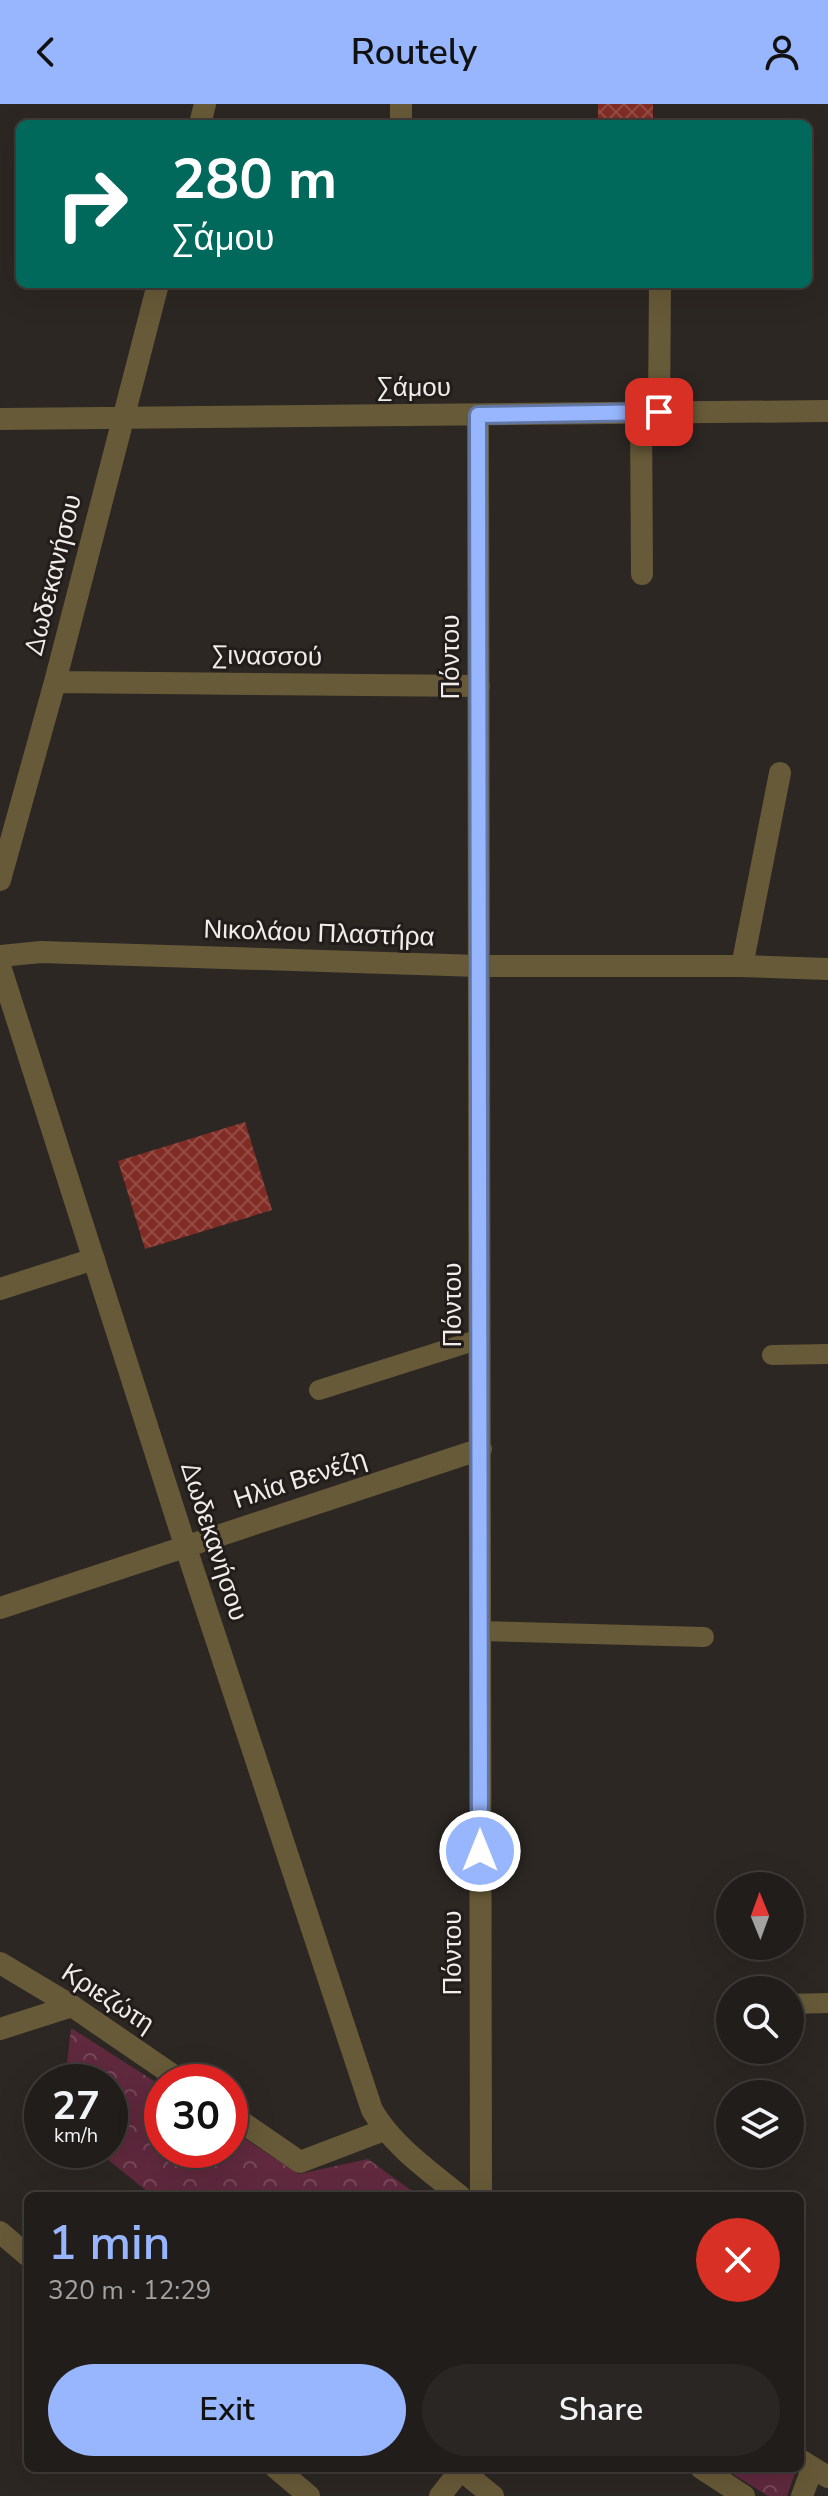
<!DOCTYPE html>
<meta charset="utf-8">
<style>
:root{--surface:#211d1a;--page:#292623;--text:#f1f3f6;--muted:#a2a2a2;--line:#3e3b39;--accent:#97b6fd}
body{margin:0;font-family:"Nunito Sans",sans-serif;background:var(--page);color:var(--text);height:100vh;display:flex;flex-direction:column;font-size:30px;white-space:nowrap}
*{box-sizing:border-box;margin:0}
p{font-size:26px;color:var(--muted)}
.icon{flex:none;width:44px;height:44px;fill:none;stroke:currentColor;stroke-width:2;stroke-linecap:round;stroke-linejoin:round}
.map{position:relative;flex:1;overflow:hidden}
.panel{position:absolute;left:24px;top:2088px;width:780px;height:280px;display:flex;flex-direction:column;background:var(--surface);border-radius:12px;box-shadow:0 8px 32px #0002,0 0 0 2px var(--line)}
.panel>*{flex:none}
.hud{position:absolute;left:16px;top:16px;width:796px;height:168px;border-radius:12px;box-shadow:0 8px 32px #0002,0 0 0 2px var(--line);background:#00695c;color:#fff;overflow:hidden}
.needle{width:52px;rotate:359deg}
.controls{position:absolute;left:716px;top:1768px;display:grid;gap:16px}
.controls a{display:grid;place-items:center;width:88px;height:88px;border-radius:50%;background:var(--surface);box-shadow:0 8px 32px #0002,0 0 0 2px var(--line);font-size:40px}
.speed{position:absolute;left:24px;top:1960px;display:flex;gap:16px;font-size:40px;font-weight:700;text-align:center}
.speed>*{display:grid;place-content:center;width:104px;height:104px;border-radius:50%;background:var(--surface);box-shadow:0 8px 32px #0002,0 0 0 2px var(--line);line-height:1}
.speed small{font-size:20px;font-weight:400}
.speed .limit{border:12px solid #d22;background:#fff;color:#111}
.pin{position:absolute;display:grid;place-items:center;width:68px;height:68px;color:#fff;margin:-34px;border-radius:16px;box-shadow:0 4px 12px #0006}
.me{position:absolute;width:88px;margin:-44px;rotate:0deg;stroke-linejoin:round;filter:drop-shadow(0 0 6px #0008)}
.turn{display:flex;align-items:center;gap:28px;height:168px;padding:0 24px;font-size:36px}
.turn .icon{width:104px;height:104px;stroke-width:2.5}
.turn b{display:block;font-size:56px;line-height:68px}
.round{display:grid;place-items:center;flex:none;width:84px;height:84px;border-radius:42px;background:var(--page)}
.overview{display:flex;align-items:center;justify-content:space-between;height:136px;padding:0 24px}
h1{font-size:48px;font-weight:600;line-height:60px;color:var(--accent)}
.button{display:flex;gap:16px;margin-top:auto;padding:16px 24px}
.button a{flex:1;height:92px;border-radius:48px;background:var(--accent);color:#111;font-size:32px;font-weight:600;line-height:92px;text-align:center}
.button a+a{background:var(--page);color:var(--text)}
header{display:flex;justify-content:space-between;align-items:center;height:104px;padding:0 24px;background:var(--accent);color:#111;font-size:36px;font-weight:600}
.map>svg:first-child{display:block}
</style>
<header><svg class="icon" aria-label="back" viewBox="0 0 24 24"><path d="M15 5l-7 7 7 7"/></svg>Routely<svg class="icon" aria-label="person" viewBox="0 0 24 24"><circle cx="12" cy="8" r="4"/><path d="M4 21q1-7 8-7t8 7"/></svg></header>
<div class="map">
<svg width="828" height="2392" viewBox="0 0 828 2392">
<defs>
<pattern id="park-crowns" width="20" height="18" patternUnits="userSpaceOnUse" patternTransform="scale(2)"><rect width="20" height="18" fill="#60293e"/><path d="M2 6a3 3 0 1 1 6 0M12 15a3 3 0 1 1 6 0" fill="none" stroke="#77485a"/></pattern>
<pattern id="building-cross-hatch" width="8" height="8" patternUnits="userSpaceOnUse" patternTransform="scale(2)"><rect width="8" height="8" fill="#812d25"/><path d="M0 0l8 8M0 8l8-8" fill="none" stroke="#934c45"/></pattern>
</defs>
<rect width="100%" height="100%" fill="#2c2723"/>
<!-- park -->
<path fill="url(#park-crowns)" d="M71,1924L162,1982V2046H230V2025L299,2070L368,2055L419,2092H153L96,2046H110V1978H65Z
M723,2364H794L796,2366L787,2392H768Z"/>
<!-- building -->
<path fill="url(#building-cross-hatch)" d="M598,0H653V20H598Z
M245,1018L272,1106L145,1145L118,1057Z"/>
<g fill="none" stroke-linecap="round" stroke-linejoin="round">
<!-- service -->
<path stroke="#675a38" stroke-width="20" d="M772,1251L828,1250
M319,1286L480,1235
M480,1527L704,1533
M790,1900L828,1899"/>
<!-- pedestrian -->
<path stroke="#675a38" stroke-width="22" d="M641,308L642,470
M72,1902L183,1978
M230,2010L300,2058L384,2026
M701,2364L744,2392"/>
<!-- minor -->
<path stroke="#675a38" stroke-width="22" d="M401,16V0
M200,20L205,0
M659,308L660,180
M478,311L481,2092
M0,315L828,307
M55,578L479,582
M0,776L55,578L158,180
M0,862L185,1441L372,2006C393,2042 428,2066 460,2092
M742,862L780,669
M0,1185L94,1155
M0,1504L481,1345
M0,1859L72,1902
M0,1925L72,1902
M0,2128L28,2152
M800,2356L828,2373
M276,2364L309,2392
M461,2366L493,2392
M440,2392L462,2364
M802,2392L812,2365"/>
<!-- tertiary -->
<path stroke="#675a38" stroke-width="22" d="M0,852L41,848L479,862H742L828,865"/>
</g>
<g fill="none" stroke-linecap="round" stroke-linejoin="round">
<defs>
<path id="route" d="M480,1747L478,311L659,308"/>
</defs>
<!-- route casing -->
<use href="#route" stroke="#6276a4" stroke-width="20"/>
<!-- route -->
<use href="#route" stroke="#97b6fd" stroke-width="14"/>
</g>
<g text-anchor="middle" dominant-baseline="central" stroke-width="6" stroke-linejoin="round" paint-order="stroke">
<!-- street labels -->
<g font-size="26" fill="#efece9" stroke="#221d1a">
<text x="414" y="283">Σάμου</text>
<text transform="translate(53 471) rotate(-76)">Δωδεκανήσου</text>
<text transform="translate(267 552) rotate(1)">Σινασσού</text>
<text transform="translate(450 553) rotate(-90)">Πόντου</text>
<text transform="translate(319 829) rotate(2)">Νικολάου Πλαστήρα</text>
<text transform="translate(452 1201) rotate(-90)">Πόντου</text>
<text transform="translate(300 1375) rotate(-18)">Ηλία Βενέζη</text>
<text transform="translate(214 1437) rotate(72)">Δωδεκανήσου</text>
<text transform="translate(452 1849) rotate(-90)">Πόντου</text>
<text transform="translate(108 1894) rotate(33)">Κριεζώτη</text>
</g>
</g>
</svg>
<div class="controls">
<a><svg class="needle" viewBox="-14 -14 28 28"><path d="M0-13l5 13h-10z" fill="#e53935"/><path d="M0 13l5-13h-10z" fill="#a2a2a2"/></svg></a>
<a><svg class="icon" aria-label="search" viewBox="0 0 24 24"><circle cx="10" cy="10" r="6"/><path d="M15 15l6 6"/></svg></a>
<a><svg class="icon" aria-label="layers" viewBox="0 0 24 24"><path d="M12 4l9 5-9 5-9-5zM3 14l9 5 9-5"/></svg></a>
</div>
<div class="speed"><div>27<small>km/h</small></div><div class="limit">30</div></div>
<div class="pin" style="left:659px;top:308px;background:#d93025"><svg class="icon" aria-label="arrive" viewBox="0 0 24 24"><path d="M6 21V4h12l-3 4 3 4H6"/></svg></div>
<svg class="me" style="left:480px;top:1747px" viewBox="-20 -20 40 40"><circle r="17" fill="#97b6fd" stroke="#fff" stroke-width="3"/><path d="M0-11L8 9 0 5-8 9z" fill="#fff"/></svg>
<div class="hud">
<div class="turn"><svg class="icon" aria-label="right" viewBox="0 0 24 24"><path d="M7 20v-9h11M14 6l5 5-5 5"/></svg><div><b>280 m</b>Σάμου</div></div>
</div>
<section class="panel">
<div class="overview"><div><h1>1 min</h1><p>320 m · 12:29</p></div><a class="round" style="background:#d93025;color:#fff"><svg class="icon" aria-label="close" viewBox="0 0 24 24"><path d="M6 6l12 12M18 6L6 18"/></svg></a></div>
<div class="button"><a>Exit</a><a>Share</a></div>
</section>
</div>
